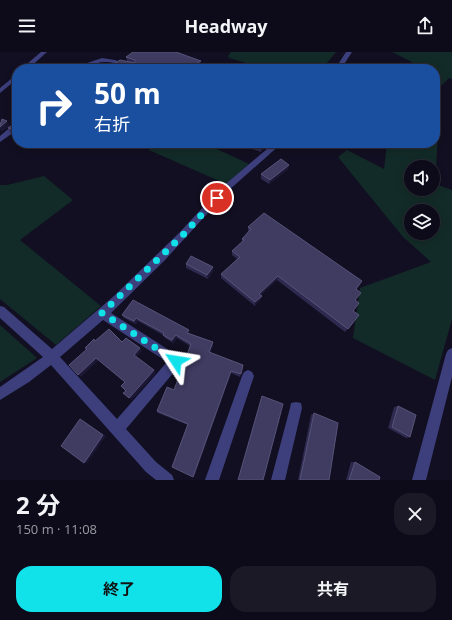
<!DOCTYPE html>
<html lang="ja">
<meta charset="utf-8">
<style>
:root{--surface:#0d0b19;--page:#1b1926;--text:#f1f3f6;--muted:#9a9ba2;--line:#2d2b38;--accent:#11e2ea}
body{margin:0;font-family:"Open Sans","Noto Sans JP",sans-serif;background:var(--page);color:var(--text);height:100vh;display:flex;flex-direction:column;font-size:15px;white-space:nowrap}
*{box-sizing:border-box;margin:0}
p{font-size:13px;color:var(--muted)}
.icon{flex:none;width:22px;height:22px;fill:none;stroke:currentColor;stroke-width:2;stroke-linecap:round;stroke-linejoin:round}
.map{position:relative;height:428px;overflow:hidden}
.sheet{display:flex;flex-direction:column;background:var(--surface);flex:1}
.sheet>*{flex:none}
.banner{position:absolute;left:12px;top:12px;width:428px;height:84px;border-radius:16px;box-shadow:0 2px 10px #0003,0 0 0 1px var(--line);background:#1a4fa0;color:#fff;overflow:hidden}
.fabs{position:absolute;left:404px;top:108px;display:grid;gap:8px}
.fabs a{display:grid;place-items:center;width:36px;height:36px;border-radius:50%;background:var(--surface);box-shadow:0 2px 10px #0003,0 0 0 1px var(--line);font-size:20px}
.pin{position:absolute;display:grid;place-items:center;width:34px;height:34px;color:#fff;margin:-17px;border:2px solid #fff;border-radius:50%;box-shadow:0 1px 4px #0007}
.me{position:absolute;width:44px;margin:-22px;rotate:303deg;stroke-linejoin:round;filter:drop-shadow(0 0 3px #0008)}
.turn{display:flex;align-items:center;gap:14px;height:84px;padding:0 16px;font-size:18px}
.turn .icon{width:52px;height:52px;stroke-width:2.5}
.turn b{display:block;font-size:28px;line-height:34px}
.round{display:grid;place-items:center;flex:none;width:42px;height:42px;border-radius:16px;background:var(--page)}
.headline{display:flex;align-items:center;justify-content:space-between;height:68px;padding:0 16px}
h1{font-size:24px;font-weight:700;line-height:30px}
.button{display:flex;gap:8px;margin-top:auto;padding:8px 16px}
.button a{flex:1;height:46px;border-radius:16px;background:var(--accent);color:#111;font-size:16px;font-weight:700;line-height:46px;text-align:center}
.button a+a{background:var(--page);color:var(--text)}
header{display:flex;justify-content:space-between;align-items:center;height:52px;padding:0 16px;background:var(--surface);font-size:18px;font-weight:700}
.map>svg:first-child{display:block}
</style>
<header><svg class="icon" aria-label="menu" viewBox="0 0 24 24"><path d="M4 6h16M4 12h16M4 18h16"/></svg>Headway<svg class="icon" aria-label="share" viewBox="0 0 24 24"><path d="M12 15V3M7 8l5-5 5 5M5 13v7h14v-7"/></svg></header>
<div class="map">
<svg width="452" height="428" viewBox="0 0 452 428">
<rect width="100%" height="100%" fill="#110f21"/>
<!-- green -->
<path fill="#132b28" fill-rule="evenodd" d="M231,0H336L322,17H267L229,6L228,4Z
M392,0H452V27L449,26L435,40V17H406L412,10Z
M435,65L439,67L435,132L452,138V267L435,328L353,286L360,236L431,210L403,185L338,105L347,98L384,117L387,91H435ZM411,115H433V137H411ZM411,159H433V181H411Z
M152,91H204L249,112L226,132L149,98Z
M44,124L73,148L20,188L101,254L56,293L0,247V133H7Z
M0,273L37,306L0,330Z"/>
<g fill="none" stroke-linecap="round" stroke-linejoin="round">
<!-- minor -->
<path fill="#3d3f7d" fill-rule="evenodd" d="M41,0H47L28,17H21Z
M346,0H352L341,17H335Z
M102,6L115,8L136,17C125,17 117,10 106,10C96,9 89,17 79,17L87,11Z
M17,22V27L0,41V36Z
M14,72H17V78L0,90V84Z
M274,91H282L228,139L165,208L111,261L180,305L182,309L180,313L126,377L156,410L172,423L174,428H156L146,420L51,313L29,330L0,348V335L43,305L0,266V254L4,255L52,297L114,244L179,181L222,135ZM103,268L167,310L117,367L60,305Z
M452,296V325L426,428H412L446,302L448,298Z
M248,318L252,320L254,324L219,428H205L242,324L244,320Z
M296,350L301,351L302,356L285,428H271L290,356L291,351Z"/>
</g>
<!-- wall -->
<path fill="#2e294e" d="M126,5L201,9V16L199,17H106L127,9Z
M17,70V85L12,83L8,76Z
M236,91H269L261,100Z
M289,113L288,117L269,132L261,127V122Z
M248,175L356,237L355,248L353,259L359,263L345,280L277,228L261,243V247L255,254L221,226V222L237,207L232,203V199L242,190V187L249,180L248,179Z
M186,212L213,219L208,227L186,216Z
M122,263L190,281H189L213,290V293L210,301L243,313L240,325L231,321L194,425L188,373L158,361L157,359L174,338L190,294L177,286L173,291L165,286L163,283L138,269L136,272L124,266Z
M398,354L410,385L406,386L388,376L394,355Z
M314,361L329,428H298L311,363Z
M351,410H355L379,428H346Z"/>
<!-- shaded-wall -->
<path fill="#1b1734" d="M201,9V16L199,17H188Z
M7,69L10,74L2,80L0,77V75Z
M265,91H269L261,100V95Z
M289,113L288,117L269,132L270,128Z
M213,215V219L208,227L207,223Z
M278,224L277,228L259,245V242Z
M262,244L261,247L255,254V250Z
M136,266L138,269L136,272L134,269Z
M176,283L177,286L173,291L172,288Z
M213,290V293L209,303V300Z
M140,296L142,299L136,305L134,303Z
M96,306L99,308L81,325L78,323Z
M154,318L156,321L132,348L129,346Z
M231,319V321L194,425H193Z
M80,367L83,368L106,384L87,411H84Z"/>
<!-- building -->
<path fill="#3f3b61" stroke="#575379" d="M133,0H176L201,9L188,17H106L120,8L135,11V8L126,5Z
M265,13L278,17H260Z
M2,67L7,69L0,75V73Z
M14,69L17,70V80L8,76L14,72Z
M251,91H265L261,95Z
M281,107L289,113L270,128L261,122Z
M264,161L362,229L356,237L361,241L355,248L359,251L353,259L359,263L348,277L278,224L259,242L262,244L255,250L221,222L240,205L232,199L244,188L242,187L251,177L248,175Z
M191,204L213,215L207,223L186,212Z
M133,248L189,278L187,281L213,290L209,300L243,313L241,322L231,319L193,425L172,415L188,372L157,359L167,335L174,338L191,292L176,283L172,288L163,283L164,281L136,266L134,269L122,263Z
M109,277L122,290L126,286L140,296L134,303L154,318L129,346L123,341L126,339L121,334L125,330L96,306L78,323L69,313L87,297L85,296L94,287L95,289Z
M262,344L283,352L263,428H238Z
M398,354L416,363L410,385L392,375Z
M314,361L338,371L329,428H300Z
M80,367L103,383L84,411L61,394Z
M355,410L380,425L379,428H349Z"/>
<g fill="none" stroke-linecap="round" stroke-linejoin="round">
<!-- route -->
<path stroke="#11e2ea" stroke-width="7" stroke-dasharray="0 12.6" d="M176,309L102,261L182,184L217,146"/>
</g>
</svg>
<div class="fabs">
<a><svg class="icon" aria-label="sound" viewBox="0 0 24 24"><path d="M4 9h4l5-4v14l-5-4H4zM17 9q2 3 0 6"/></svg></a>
<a><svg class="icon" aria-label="layers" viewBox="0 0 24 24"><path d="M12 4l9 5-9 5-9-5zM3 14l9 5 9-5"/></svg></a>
</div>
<div class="pin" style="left:217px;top:146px;background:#d93025"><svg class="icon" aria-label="arrive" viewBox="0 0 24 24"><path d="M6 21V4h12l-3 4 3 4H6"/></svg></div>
<svg class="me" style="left:176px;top:309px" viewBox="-20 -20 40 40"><path d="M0-17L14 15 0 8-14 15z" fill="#11e2ea" stroke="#fff" stroke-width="4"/></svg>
<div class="banner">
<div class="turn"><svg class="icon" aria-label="right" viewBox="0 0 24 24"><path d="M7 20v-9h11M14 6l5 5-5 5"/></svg><div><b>50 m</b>右折</div></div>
</div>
</div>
<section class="sheet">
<div class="headline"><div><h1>2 分</h1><p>150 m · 11:08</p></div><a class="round"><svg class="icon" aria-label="close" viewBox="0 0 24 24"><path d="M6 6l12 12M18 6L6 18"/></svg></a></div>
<div class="button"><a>終了</a><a>共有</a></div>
</section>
